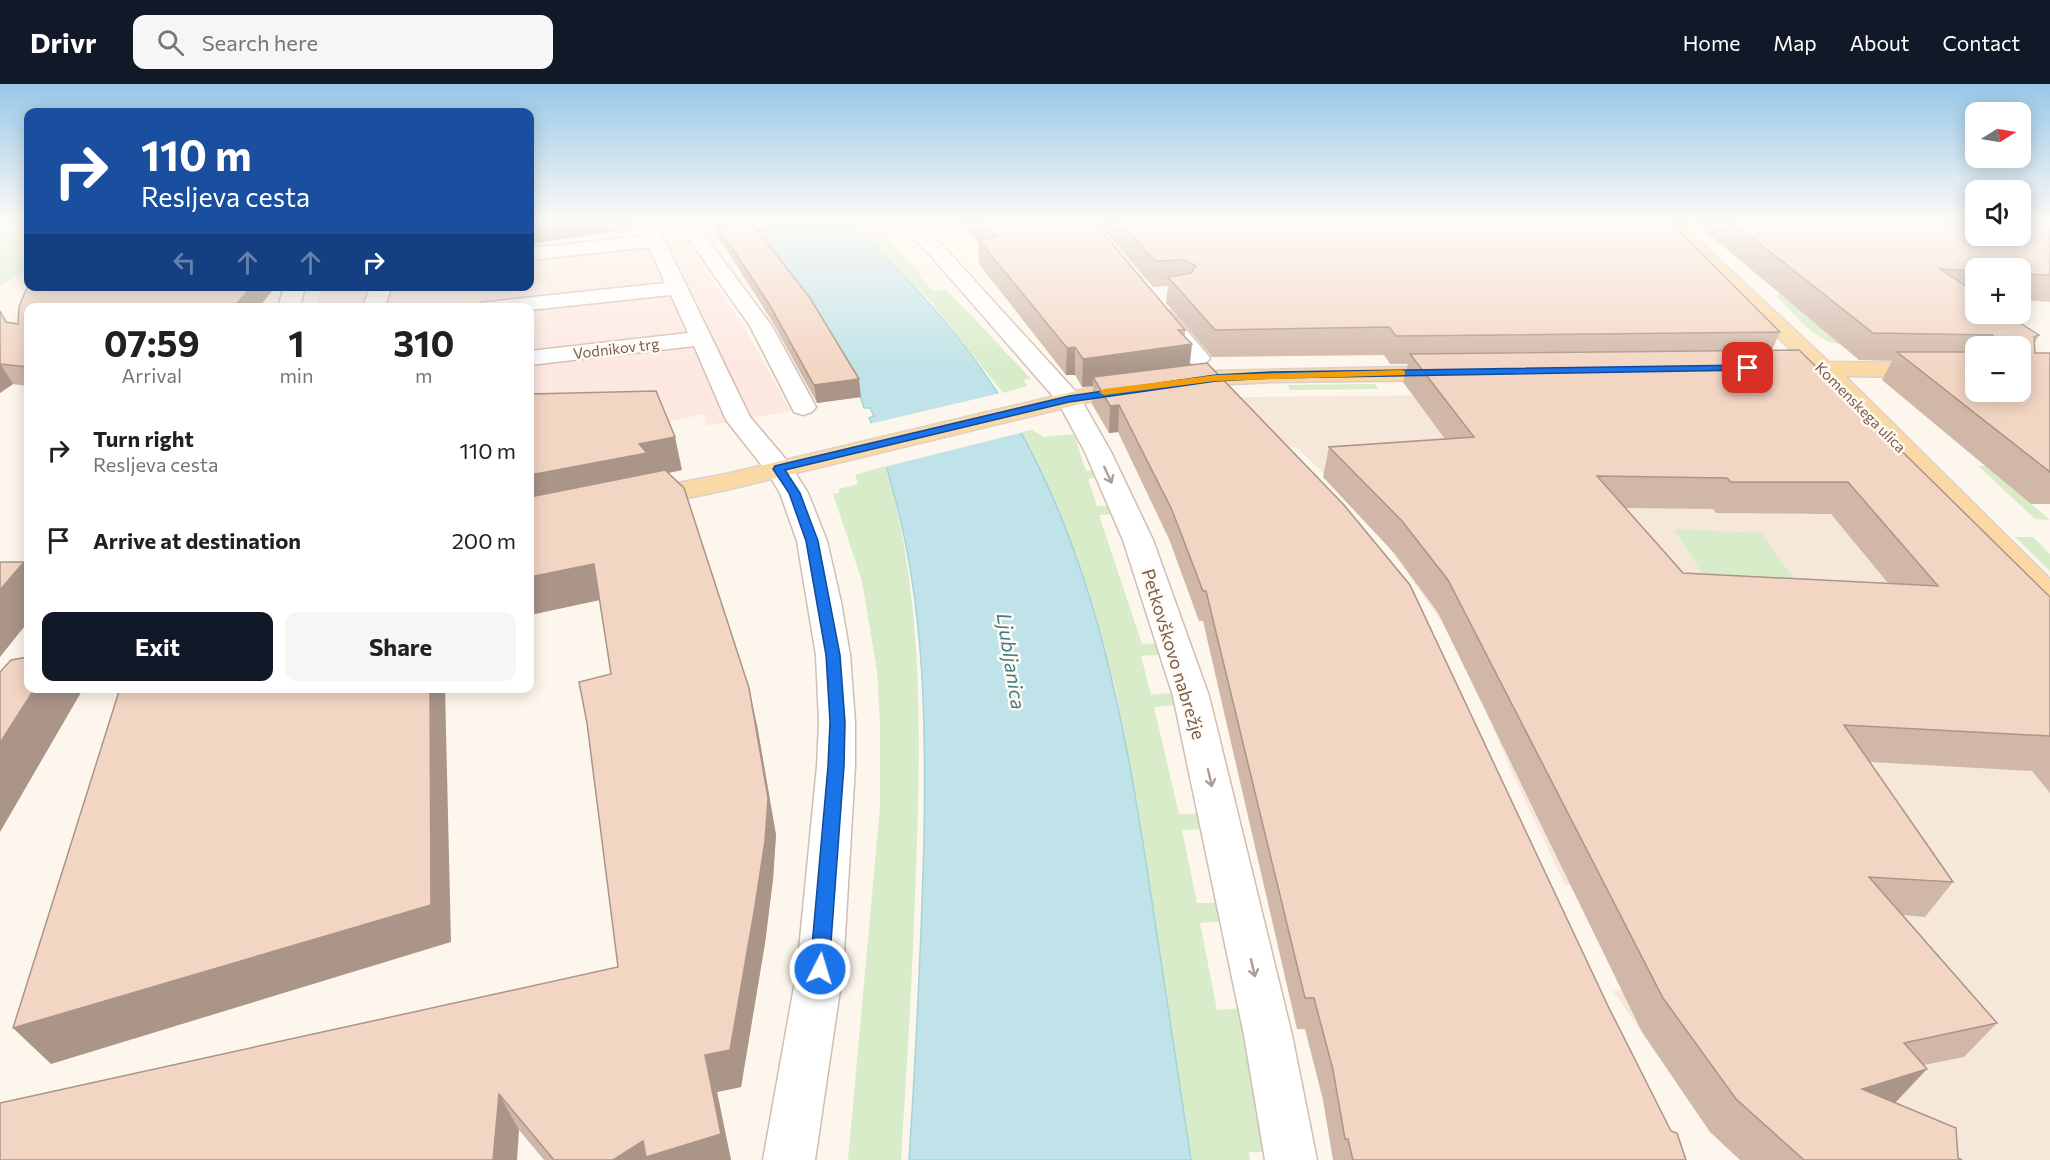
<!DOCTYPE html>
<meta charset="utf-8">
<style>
:root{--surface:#fff;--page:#f6f6f6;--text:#202124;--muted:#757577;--accent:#111827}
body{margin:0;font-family:Commissioner,sans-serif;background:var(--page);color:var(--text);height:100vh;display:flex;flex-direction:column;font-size:22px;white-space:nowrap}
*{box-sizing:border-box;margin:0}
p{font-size:20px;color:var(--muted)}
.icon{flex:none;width:33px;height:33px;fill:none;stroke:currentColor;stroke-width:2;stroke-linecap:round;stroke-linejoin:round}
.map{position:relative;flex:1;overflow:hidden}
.panel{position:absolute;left:24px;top:219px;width:510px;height:390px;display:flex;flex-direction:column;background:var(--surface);border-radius:12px;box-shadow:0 3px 15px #0003}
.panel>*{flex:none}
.hud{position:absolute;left:24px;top:24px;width:510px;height:183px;border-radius:12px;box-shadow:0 3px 15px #0003;background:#1a4fa0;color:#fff;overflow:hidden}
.needle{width:39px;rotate:79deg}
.tools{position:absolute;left:1965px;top:18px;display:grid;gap:12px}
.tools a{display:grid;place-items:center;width:66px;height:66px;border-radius:12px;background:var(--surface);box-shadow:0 3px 15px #0003;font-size:30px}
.pin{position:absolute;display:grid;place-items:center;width:51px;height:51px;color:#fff;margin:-26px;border-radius:12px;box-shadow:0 3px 9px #0006}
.me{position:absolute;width:66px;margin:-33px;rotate:5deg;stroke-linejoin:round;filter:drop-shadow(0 0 4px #0008)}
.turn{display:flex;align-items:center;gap:21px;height:126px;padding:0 18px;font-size:27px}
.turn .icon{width:78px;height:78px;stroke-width:2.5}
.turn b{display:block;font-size:42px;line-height:51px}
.lanes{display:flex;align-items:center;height:57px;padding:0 18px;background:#0003;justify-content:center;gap:30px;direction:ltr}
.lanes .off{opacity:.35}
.eta{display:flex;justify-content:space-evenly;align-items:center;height:102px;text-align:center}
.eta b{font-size:36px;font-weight:700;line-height:42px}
.cta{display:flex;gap:12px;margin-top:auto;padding:12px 18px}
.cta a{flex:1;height:69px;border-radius:12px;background:var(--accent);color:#fff;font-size:24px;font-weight:700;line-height:69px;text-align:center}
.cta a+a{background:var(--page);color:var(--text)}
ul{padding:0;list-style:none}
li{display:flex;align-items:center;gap:18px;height:90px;padding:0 18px}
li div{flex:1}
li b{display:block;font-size:22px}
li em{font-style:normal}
header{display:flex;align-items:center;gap:36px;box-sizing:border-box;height:84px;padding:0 30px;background:var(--accent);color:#fff}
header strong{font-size:28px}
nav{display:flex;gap:33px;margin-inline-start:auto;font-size:21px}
.search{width:420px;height:54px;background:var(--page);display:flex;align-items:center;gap:15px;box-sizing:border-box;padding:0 21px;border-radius:12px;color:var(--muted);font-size:22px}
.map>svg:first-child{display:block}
</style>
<header>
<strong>Drivr</strong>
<div class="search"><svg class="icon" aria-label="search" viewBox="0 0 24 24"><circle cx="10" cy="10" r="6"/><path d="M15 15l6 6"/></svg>Search here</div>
<nav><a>Home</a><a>Map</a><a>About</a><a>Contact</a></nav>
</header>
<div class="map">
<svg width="2050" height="1076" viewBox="0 0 2050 1076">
<rect width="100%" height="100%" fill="#fdf6ec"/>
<!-- residential -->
<path fill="#f5e8da" d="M1798,307L2050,572V1076H1741L1710,1048L1613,907L1637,903L1589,802L1565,801L1514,693L1446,533L1439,534L1364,428L1296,363L1290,364L1241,313Z"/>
<!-- commercial -->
<path fill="#fde8e0" d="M687,158L745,245L791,327L706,342L704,330L663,339L530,342V224H317L321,203L530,202V174Z"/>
<!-- green -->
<path fill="#d8ecc9" d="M0,137H28V186L0,202Z
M854,137H868L921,190L919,191L933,207L946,205L1031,295L1024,296L1027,302L1003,309L932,219Z
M1775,211L1805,212L1841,260C1815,259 1792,227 1775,211Z
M1375,300L1378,305L1290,306L1288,301Z
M1032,346L1044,353L1074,350L1086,387L1098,386L1101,393L1088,395L1097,422H1114L1118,430L1099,431L1142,560L1164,559L1167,570L1141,572L1151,611L1178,608L1181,621L1154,623L1179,730L1205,729L1208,745L1182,746L1197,819H1223L1226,837L1200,839L1217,926L1243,924L1272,1068H1249L1250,1076H1191L1136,713L1115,602L1086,503L1021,348Z
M885,382C924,509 921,653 916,785C913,882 907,979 901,1076H848L880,723V640L877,587L862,497L833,410L839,409V405L858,400L855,391Z
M1978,382H1986L2050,436L2035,435Z
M1674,445L1761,449L1798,500L1705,494Z
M2015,453H2033L2050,470V487Z"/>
<!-- water -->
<path fill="#bfe3e8" stroke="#a5d3da" stroke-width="1.5" d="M740,137H850C903,189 957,245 997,308C1094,459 1125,638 1151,811C1164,900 1178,988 1191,1076H909C916,970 921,865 924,758C926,640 925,521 893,407C886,382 880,357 869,334L874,332L870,324H864L860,312Z"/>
<!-- pier -->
<path fill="#fdf6ec" d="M1001,309L1024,348L884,383L869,340Z"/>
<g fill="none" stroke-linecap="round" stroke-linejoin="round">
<!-- ferry -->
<path stroke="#437c86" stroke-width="1.5" stroke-dasharray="4.5 4" stroke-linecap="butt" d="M758,147L774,144L767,137"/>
<defs>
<path id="minor" d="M637,137H655L750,333L789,379L808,409L827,457L841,518L850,571L855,638V682L843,886L815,1076H763L797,886L817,682L819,638L816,571L797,457L780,409L767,388L726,336L694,262L530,281V267L688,249L671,211L530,226V224H478L480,219L488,218L665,199L649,163L530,176V164L643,152Z
M676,137H694L772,242L816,323L812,328L803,331L794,328L750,242Z
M896,137H915L945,164L1078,310L1111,368L1153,456L1209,612L1292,951L1317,1076H1265L1244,951L1173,612L1123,456L1085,368L1058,318L931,172Z
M284,202H305L300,224H278Z
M371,202H392L384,224H362Z
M1162,225L1170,227L1206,269L1210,274L1206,279L1198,281L1190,279L1154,237L1151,232L1154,227Z"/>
<path id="major" d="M1659,137H1678L1829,278L1976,280V294L1845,292L2050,495V523L2039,520L1817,292L1765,289L1761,284L1765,279L1802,277Z
M1451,282L1459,284L1463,289L1459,294L1451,296L1272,298L1216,301L1097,316L726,406L640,424L630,421L626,415L630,409L640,406L726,390L1097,302L1216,287Z"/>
</defs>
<!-- minor casing -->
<use href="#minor" stroke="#d1beb0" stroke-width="3"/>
<!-- major casing -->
<use href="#major" stroke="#dad1cd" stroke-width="3"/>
<!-- minor -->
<use href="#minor" fill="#fff" fill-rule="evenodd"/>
<!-- major -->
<use href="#major" fill="#fbd9a5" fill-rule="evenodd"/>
</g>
<!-- wall -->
<path fill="#d1b7a8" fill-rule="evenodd" d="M713,137H750L861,313L817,319L772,237L715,148Z
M957,137H1093L1185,246V253L1190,281L1608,922L1686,1076H1333L1323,1016L1305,945H1297L1203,537H1199L1169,455L1118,348L1109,349L1092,320L1093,302L1082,303L1075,291H1066L979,180L978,158Z
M1096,137H1679L1676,145L1780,248L1772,266L2050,513V709L2032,687L1870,678L1953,798L1925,833L1903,831L1997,939L1964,973L1924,981L1895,1019L1958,1074L1962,1076H1740L1710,1048L1642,948L1438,529L1394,469L1323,393L1329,363L1445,355L1403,298L1408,280H1390L1384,271L1212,273L1166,219L1168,202L1153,203ZM1625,424L1713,425L1716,429L1831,430L1888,499L1683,489Z
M1680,137H1689L1685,141Z
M1693,137H2050V218L2020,216V184H1976V230L2039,251L2035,259V269H2050V420H2031L1882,296L1892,277L1859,276ZM1976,262H2020L1976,308Z
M28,202H276L258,224H28V302L13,300L0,309V227L7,238L18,240Z
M530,310L682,386L668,389L757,641L776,751L773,795L765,859L741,1003L717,1008L731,1076H544L519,1046L0,1076L618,883L611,590L600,516L530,531Z"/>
<!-- shaded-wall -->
<path fill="#aa9588" d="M566,137H629L631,145L530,160V142Z
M1675,137H1679L1673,154L1672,140Z
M252,202H276L258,224H233Z
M1192,260L1189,288L1093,293V302L1082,303L1083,275Z
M1075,263V291H1066L1067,264Z
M0,279L13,300L0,309Z
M859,295L861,313L817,319L814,301Z
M1119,321L1118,348L1109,349L1110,322Z
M675,353L682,386L653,392L530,427V391L639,360Z
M24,478L28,484V538L0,573V506Z
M594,480L604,515L530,531V493Z
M35,604L83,605L0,748V659Z
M430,604H445L451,858L51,980L13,944Z
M749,604L757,641L776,751L773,795L765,859L741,1003L717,1008L731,1076H613L643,1057L705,971Z
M1927,985L1895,1019L1862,1005Z
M499,1010L519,1046L517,1076H493Z"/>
<!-- building -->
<path fill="#f3d5c3" stroke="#aa9588" stroke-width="1.5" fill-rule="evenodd" d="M530,137H566L530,142Z
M714,137H750L810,214L859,295L814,301L769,220Z
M981,137H1093L1185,246H1178L1192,260L1083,275L1075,263L1067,264L978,155L998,153Z
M1118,137H1675L1672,140L1780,248L1396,252L1389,243L1215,246L1168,193L1191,189L1196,182L1184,176L1155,177Z
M1731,137H1976V152H2020V137H2050V191L2020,190V184H1976V187L1940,185L1976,209V230H2006L2039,251L2034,253L2035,269H2050V388L1897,268H1976V308H2020V262H1994L1993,251L1873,249Z
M28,202H252L233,224H28V283L0,280V227L6,238L18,240L19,223L25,208Z
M1799,266L2050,513V652L1844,641L1953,798L1869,793L1997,939L1904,959L1927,985L1862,1005L1956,1044L1958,1074L1962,1076H1804L1736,1015L1663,914L1448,496L1402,437L1329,363L1474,353L1410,270ZM1597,392L1727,394L1731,398H1848L1938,502L1683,489Z
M1207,279L1344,421L1410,501L1608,922L1671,1047L1677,1049L1686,1076H1353L1348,1055H1345L1333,986L1314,914H1305L1206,507H1203L1172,426L1119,321L1110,322L1093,293Z
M656,307L675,353L639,360L647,369L530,391V310Z
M665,386L684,404L749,604L768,714L765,757L755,822L730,966L705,971L721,1050L646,1073L643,1057L613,1076H554L499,1010L493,1076H0V1019L618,883L587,639L579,598L611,590L594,480L530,493V413Z
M0,478H24L0,506Z
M28,573V604H35L0,659V588L11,576Z
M120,604H430L431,821L13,944Z"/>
<!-- one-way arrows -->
<defs><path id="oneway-shaft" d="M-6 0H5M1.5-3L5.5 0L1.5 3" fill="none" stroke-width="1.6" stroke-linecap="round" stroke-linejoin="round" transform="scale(1.5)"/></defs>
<g stroke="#af9d94">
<use href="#oneway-shaft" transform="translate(1108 391) rotate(65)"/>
<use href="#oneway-shaft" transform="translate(1210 694) rotate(77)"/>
<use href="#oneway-shaft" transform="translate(1253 884) rotate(77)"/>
</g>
<!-- sky -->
<linearGradient id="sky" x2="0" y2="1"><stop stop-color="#97c7e8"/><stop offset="0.48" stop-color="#fefbf6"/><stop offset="1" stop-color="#fefbf6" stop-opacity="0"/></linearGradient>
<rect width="2050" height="287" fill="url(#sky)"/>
<!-- route -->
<path fill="#1a73e8" stroke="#114b97" stroke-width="1.5" d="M1748,281L1752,284L1751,286L1272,294L1216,297L1069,318L785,386L800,409L818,457L840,571L845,638L844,682L829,885L827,891L820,894L813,891L810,885L828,682L830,638L826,571L806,457L789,409L773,385L775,382L1069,312L1216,291L1272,288Z"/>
<!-- slow -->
<path fill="#f59e0b" d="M1401,286L1405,287V291L1216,297L1104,311L1099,308L1104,305L1216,291Z"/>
<g text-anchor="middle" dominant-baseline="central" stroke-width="5" stroke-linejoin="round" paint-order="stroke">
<!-- far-street labels -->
<g font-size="15" fill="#7a5c4d" stroke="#fffaf3">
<text transform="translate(616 264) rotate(-7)">Vodnikov trg</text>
<text transform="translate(1861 323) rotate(45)">Komenskega ulica</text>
</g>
<!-- street labels -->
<g font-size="18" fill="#7a5c4d" stroke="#fffaf3">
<text transform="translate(1174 570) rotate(73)">Petkovškovo nabrežje</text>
</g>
<!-- water labels -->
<g font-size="20" font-style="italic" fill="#437c86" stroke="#fffaf3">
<text transform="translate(1012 577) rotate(81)">Ljubljanica</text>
</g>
</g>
</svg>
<div class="tools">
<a><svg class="needle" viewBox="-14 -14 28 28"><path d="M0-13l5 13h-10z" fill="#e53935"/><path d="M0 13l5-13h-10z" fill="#757577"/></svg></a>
<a><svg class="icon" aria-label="sound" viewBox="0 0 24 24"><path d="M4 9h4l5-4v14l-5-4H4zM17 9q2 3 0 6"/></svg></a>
<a>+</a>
<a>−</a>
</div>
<div class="pin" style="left:1748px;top:284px;background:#d93025"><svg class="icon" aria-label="arrive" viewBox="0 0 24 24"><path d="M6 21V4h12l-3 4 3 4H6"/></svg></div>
<svg class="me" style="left:820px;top:885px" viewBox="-20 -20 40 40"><circle r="17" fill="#1a73e8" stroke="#fff" stroke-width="3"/><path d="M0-11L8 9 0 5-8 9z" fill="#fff"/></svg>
<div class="hud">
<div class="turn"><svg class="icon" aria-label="right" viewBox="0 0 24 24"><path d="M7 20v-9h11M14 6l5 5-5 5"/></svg><div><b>110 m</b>Resljeva cesta</div></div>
<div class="lanes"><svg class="icon off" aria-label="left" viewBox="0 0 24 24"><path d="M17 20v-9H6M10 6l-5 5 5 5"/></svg><svg class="icon off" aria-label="ahead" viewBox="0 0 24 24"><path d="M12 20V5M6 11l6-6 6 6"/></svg><svg class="icon off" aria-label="ahead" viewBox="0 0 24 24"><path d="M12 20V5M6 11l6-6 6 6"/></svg><svg class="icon" aria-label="right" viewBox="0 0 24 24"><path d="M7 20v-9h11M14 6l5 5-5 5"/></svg></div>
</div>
<section class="panel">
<div class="eta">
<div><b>07:59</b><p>Arrival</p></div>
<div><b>1</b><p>min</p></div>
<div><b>310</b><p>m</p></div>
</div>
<ul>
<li><svg class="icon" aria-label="right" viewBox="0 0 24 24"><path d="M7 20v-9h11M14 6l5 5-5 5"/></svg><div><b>Turn right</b><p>Resljeva cesta</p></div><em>110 m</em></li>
<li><svg class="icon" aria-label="arrive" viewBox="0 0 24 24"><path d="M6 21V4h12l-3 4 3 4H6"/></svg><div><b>Arrive at destination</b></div><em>200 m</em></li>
</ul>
<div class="cta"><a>Exit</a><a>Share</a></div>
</section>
</div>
